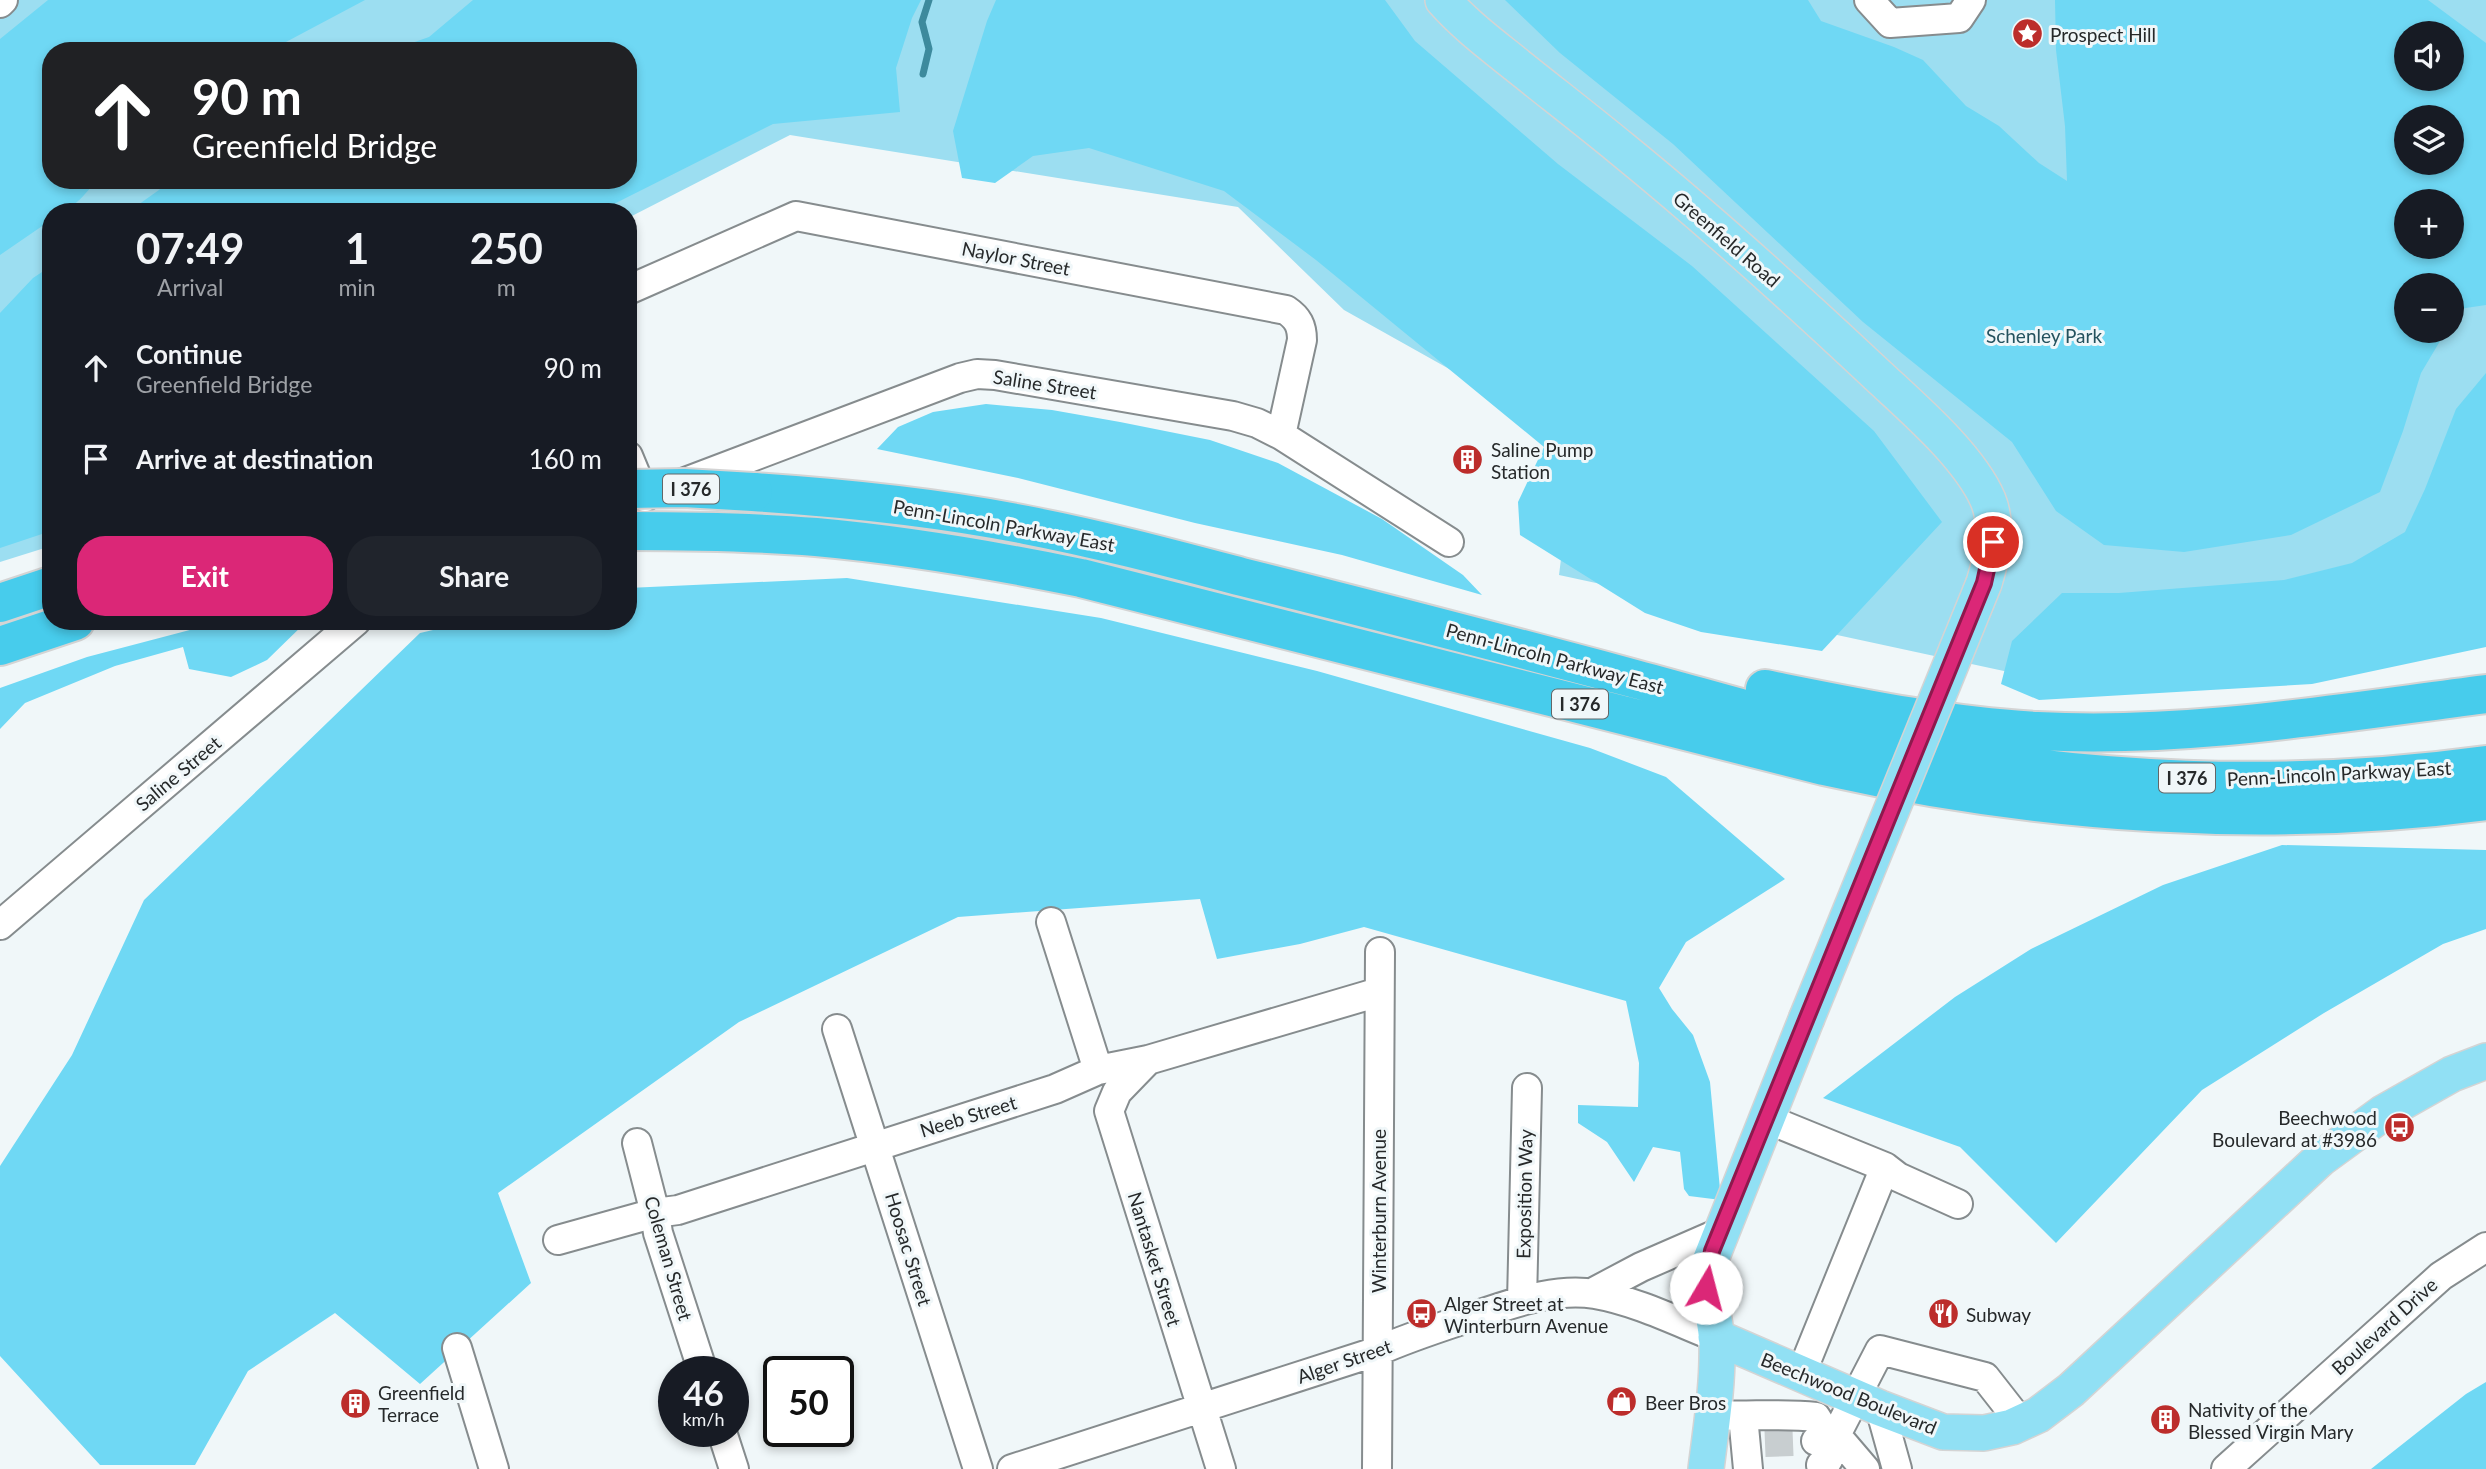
<!DOCTYPE html>
<meta charset="utf-8">
<style>
:root{--surface:#171b24;--page:#20242c;--text:#f1f3f6;--muted:#9ea1a6;--accent:#db2777}
body{margin:0;font-family:Lato,sans-serif;background:var(--page);color:var(--text);height:100vh;display:flex;flex-direction:column;font-size:26px;white-space:nowrap}
*{box-sizing:border-box;margin:0}
p{font-size:23px;color:var(--muted)}
.icon{flex:none;width:38px;height:38px;fill:none;stroke:currentColor;stroke-width:2;stroke-linecap:round;stroke-linejoin:round}
.map{position:relative;flex:1;overflow:hidden}
.panel{position:absolute;left:42px;top:203px;width:595px;height:427px;display:flex;flex-direction:column;background:var(--surface);border-radius:28px;box-shadow:0 4px 10px #0003}
.panel>*{flex:none}
.top-card{position:absolute;left:42px;top:42px;width:595px;height:147px;border-radius:28px;box-shadow:0 4px 10px #0003;background:#202124;color:#fff;overflow:hidden}
.controls{position:absolute;left:2394px;top:21px;display:grid;gap:14px}
.controls a{display:grid;place-items:center;width:70px;height:70px;border-radius:50%;background:var(--surface);box-shadow:0 4px 10px #0003;font-size:35px}
.speed{position:absolute;left:658px;top:1356px;display:flex;gap:14px;font-size:35px;font-weight:700;text-align:center}
.speed>*{display:grid;place-content:center;width:91px;height:91px;border-radius:50%;background:var(--surface);box-shadow:0 4px 10px #0003;line-height:1}
.speed small{font-size:18px;font-weight:400}
.speed .limit{border:4px solid #111;border-radius:10px;background:#fff;color:#111}
.pin{position:absolute;display:grid;place-items:center;width:60px;height:60px;color:#fff;margin:-30px;border:4px solid #fff;border-radius:50%;box-shadow:0 2px 7px #0007}
.me{position:absolute;width:77px;margin:-38px;rotate:8deg;stroke-linejoin:round;filter:drop-shadow(0 0 5px #0008)}
.turn{display:flex;align-items:center;gap:24px;height:147px;padding:0 35px;font-size:32px}
.turn .icon{width:91px;height:91px;stroke-width:2.5}
.turn b{display:block;font-size:49px;line-height:60px}
.eta{display:flex;justify-content:space-evenly;align-items:center;height:119px;text-align:center}
.eta b{font-size:42px;font-weight:700;line-height:49px}
.button{display:flex;gap:14px;margin-top:auto;padding:14px 35px}
.button a{flex:1;height:80px;border-radius:28px;background:var(--accent);color:#fff;font-size:28px;font-weight:700;line-height:80px;text-align:center}
.button a+a{background:var(--page);color:var(--text)}
ul{padding:0;list-style:none}
li{display:flex;align-items:center;gap:21px;height:91px;padding:0 35px}
li div{flex:1}
li b{display:block;font-size:26px}
li em{font-style:normal}
.map>svg:first-child{display:block}
</style>
<div class="map">
<svg width="2486" height="1469" viewBox="0 0 2486 1469">
<rect width="100%" height="100%" fill="#f0f7f9"/>
<!-- green -->
<path fill="#9cdef1" fill-rule="evenodd" d="M0,0H2486V572L2046,680L1559,575L1576,440L1344,310L1238,207L790,135L628,218V212H51V546L0,562ZM2406,33H2452V79H2406ZM51,51H628V180H51ZM2406,117H2452V163H2406ZM2406,201H2452V247H2406ZM2406,285H2452V331H2406Z"/>
<!-- forest -->
<path fill="#6fd8f4" fill-rule="evenodd" d="M48,0H365L269,51H51V180H97C83,196 73,212 51,212V220L0,255V39Z
M473,0H921L912,18L896,68L900,112L773,124L598,212H128L173,180H628V51H389L429,37Z
M996,0H1385L1415,41L1558,164L1692,266L1874,431L1942,522L1822,651L1701,632L1645,613L1520,535L1518,502L1544,447L1316,260L1224,191L1089,148L1033,156L995,183L962,178L953,131L987,21Z
M1505,0H1808L1821,21L1894,47L1923,60L1966,106L1999,126L2039,163L2067,181L2065,126L2056,50L2055,0H2428L2486,43V305L2459,309L2452,321V285H2406V331H2446L2421,373L2403,431L2380,492L2291,535L2184,552L2104,545L2056,511L2012,442L1863,322L1673,144L1560,53ZM2406,33H2452V79H2406ZM2406,117H2452V163H2406ZM2406,201H2452V247H2406Z
M51,266V531L0,548V313L33,278Z
M2486,373V647L2312,684L2039,700L2001,684L2012,641L2062,593H2119L2284,580L2352,563L2405,532L2425,489L2456,409Z
M986,404L1052,410L1120,422L1210,440L1278,463L1382,519L1463,575L1482,595L1342,555L1195,523L1018,478L877,449L898,427L933,412Z
M847,578L1101,618L1317,671L1590,748L1666,777L1785,879L1686,942L1659,988L1672,1009L1693,1035L1710,1082L1721,1200L1689,1196L1684,1189L1680,1152L1653,1147L1634,1182L1607,1142L1578,1123V1105L1638,1107L1639,1063L1626,1001L1364,927L1300,944L1217,959L1200,899L958,917L739,1022L498,1193L531,1283L420,1384L335,1313L248,1371L195,1465H100L0,1356V1166L72,1055L144,900L420,633L472,621H628V588Z
M224,621H307L267,660L231,677L189,669L183,647L115,666L25,703L0,729V688L87,657Z
M2282,845L2486,850V929L2443,944L2324,1013L2202,1090L2056,1243L1960,1147L1823,1098L1955,997L2031,949L2163,885Z
M2486,1382V1469H2371L2466,1394Z"/>
<g fill="none" stroke-linecap="round" stroke-linejoin="round">
<!-- stream -->
<path stroke="#3d8a9d" stroke-width="7" d="M923,74L929,49L922,22L929,0"/>
<!-- minor-tunnel -->
<path stroke="#c8ced0" stroke-width="28" stroke-dasharray="28 14" stroke-linecap="butt" d="M1765,1443L1816,1441"/>
<defs>
<path id="minor" d="M1869,0L1890,23L1959,18L1971,0
M0,3L3,0
M628,290L796,216L1286,310C1298,318 1302,326 1302,340L1281,435
M628,456L645,497
M680,484L960,378L977,374L995,375L1233,416L1257,423L1281,435L1449,542
M1051,922L1098,1070
M0,925L356,621
M837,1029L978,1469
M1148,1060L1117,1092L1109,1111L1221,1469
M1767,1119L1885,1167L1898,1177L1958,1204
M637,1143L655,1213L658,1233L703,1372
M558,1240L655,1213L678,1210L1055,1089L1098,1070L1148,1060L1379,992
M1592,1293L1641,1267L1719,1233
M1522,1301L1527,1088
M457,1348L494,1469
M1801,1374L1885,1167
M1880,1408L1897,1469
M1712,1415C1747,1417 1781,1413 1816,1417L1829,1438L1836,1435L1880,1350L1985,1377L2021,1423
M1743,1416L1748,1469
M722,1432L734,1469
M1836,1435L1865,1469
M1816,1441L1829,1438L1828,1460L1821,1465
M1012,1469L1378,1351C1409,1337 1441,1327 1474,1316C1512,1304 1555,1287 1595,1294C1636,1301 1678,1322 1716,1337
M1377,1469L1380,952
M2226,1469L2441,1276L2486,1247"/>
<path id="major" d="M1443,0C1465,25 1492,45 1518,66C1553,94 1588,121 1622,149C1708,219 1791,294 1872,370C1909,405 1968,454 1988,500C1999,527 1992,557 1984,583
M1716,1337L1880,1408L1943,1432L1984,1433L2012,1427L2038,1415L2071,1390L2320,1159L2383,1113L2452,1074L2486,1061
M1706,1469C1711,1428 1718,1386 1717,1344C1716,1316 1705,1291 1709,1264L1806,1020"/>
<path id="highway" d="M753,492C845,498 936,507 1026,525C1099,539 1170,558 1242,577C1371,609 1500,643 1628,677C1714,700 1799,726 1886,744C2081,784 2289,792 2486,765
M628,531C691,531 753,532 816,537C905,545 993,560 1081,578L1824,766C2040,814 2266,830 2486,801
M0,603L51,586
M0,646L75,621
M1765,689C1855,707 1945,726 2037,731C2187,739 2337,713 2486,694"/>
</defs>
<!-- minor casing -->
<use href="#minor" stroke="#868c8e" stroke-width="32"/>
<!-- major casing -->
<use href="#major" stroke="#d4d4d4" stroke-width="38"/>
<!-- highway casing -->
<use href="#highway" stroke="#d4d4d4" stroke-width="42"/>
<!-- minor -->
<use href="#minor" stroke="#fff" stroke-width="28"/>
<!-- major -->
<use href="#major" stroke="#91e0f4" stroke-width="35"/>
<!-- highway -->
<use href="#highway" stroke="#47ccec" stroke-width="38"/>
<defs>
<path id="major-bridge" d="M1806,1020L1984,583"/>
<path id="highway-bridge" d="M628,489L684,488L753,492"/>
</defs>
<!-- major-bridge casing -->
<use href="#major-bridge" stroke="#d4d4d4" stroke-width="38" stroke-linecap="butt"/>
<!-- highway-bridge casing -->
<use href="#highway-bridge" stroke="#d4d4d4" stroke-width="42" stroke-linecap="butt"/>
<!-- major-bridge -->
<use href="#major-bridge" stroke="#91e0f4" stroke-width="35"/>
<!-- highway-bridge -->
<use href="#highway-bridge" stroke="#47ccec" stroke-width="38"/>
</g>
<g fill="none" stroke-linecap="round" stroke-linejoin="round">
<defs>
<path id="route" d="M1706,1288L1712,1251L1984,583L1993,542"/>
</defs>
<!-- route casing -->
<use href="#route" stroke="#8e194d" stroke-width="18"/>
<!-- route -->
<use href="#route" stroke="#db2777" stroke-width="12"/>
</g>
<!-- icons -->
<defs>
<symbol id="sight-disc" viewBox="-11 -11 22 22"><circle r="9.5" fill="#bc2d2b" stroke="#f0f7f9"/><path d="M0-6L1.8-2.2L6-1.7L2.9 1.2L3.7 5.4L0 3.3L-3.7 5.4L-2.9 1.2L-6-1.7L-1.8-2.2Z" fill="#fff"/></symbol>
<symbol id="building-disc" viewBox="-11 -11 22 22"><circle r="9.5" fill="#bc2d2b" stroke="#f0f7f9"/><path d="M-4-6H4V6H1V3H-1V6H-4ZM-2.5-4.3h1.7v1.8h-1.7ZM.8-4.3h1.7v1.8H.8ZM-2.5-1h1.7V.8h-1.7ZM.8-1h1.7V.8H.8Z" fill="#fff"/></symbol>
<symbol id="bus-disc" viewBox="-11 -11 22 22"><circle r="9.5" fill="#bc2d2b" stroke="#f0f7f9"/><path d="M-5-6H5V4H4V6H2V4H-2V6H-4V4H-5ZM-3.5-4V0h7V-4ZM-3.5 1.2v1.5H-2V1.2ZM2 1.2v1.5H3.5V1.2Z" fill="#fff"/></symbol>
<symbol id="restaurant-disc" viewBox="-11 -11 22 22"><circle r="9.5" fill="#bc2d2b" stroke="#f0f7f9"/><path d="M-5-6h1v4h1v-4h1v4h1v-4h1v5L-1.5 .5V6h-2V.5L-5-1ZM5-6V6H3V1.5H1.5Q1.5-4 5-6Z" fill="#fff"/></symbol>
<symbol id="shop-disc" viewBox="-11 -11 22 22"><circle r="9.5" fill="#bc2d2b" stroke="#f0f7f9"/><path d="M-5-2.5h2.3a2.7 3.5 0 0 1 5.4 0H5L5.5 6h-11ZM-1.5-2.5h3a1.5 2.3 0 0 0-3 0Z" fill="#fff"/></symbol>
</defs>
<g fill-rule="evenodd">
<use href="#sight-disc" x="2010" y="16" width="35" height="35"/>
<use href="#building-disc" x="1450" y="442" width="35" height="35"/>
<use href="#bus-disc" x="2382" y="1110" width="35" height="35"/>
<use href="#bus-disc" x="1404" y="1296" width="35" height="35"/>
<use href="#restaurant-disc" x="1926" y="1296" width="35" height="35"/>
<use href="#shop-disc" x="1604" y="1384" width="35" height="35"/>
<use href="#building-disc" x="338" y="1386" width="35" height="35"/>
<use href="#building-disc" x="2148" y="1402" width="35" height="35"/>
</g>
<g text-anchor="middle" dominant-baseline="central" stroke-width="6" stroke-linejoin="round" paint-order="stroke">
<!-- shield labels -->
<g fill="#f0f7f9" stroke="#636768" stroke-width="2">
<rect x="663" y="474.5" width="56" height="29" rx="5"/>
<rect x="1552" y="689.5" width="56" height="29" rx="5"/>
<rect x="2159" y="763.5" width="56" height="29" rx="5"/>
</g>
<g font-size="18" font-weight="bold" fill="#26292a">
<text x="691" y="489">I 376</text>
<text x="1580" y="704">I 376</text>
<text x="2187" y="778">I 376</text>
</g>
<!-- poi labels -->
<g font-size="19" fill="#26292a" stroke="#f0f7f9" text-anchor="start">
<text x="2050" y="34">Prospect Hill</text>
<text x="1491" y="449">Saline Pump<tspan x="1491" dy="22">Station</tspan></text>
<text x="2377" y="1117" text-anchor="end">Beechwood<tspan x="2377" dy="22">Boulevard at #3986</tspan></text>
<text x="1444" y="1303">Alger Street at<tspan x="1444" dy="22">Winterburn Avenue</tspan></text>
<text x="1966" y="1314">Subway</text>
<text x="378" y="1392">Greenfield<tspan x="378" dy="22">Terrace</tspan></text>
<text x="1645" y="1402">Beer Bros</text>
<text x="2188" y="1409">Nativity of the<tspan x="2188" dy="22">Blessed Virgin Mary</tspan></text>
</g>
<!-- street labels -->
<g font-size="19" fill="#26292a" stroke="#f0f7f9">
<text transform="translate(1727 239) rotate(41)">Greenfield Road</text>
<text transform="translate(1016 258) rotate(11)">Naylor Street</text>
<text transform="translate(1045 384) rotate(9)">Saline Street</text>
<text transform="translate(1004 525) rotate(10)">Penn-Lincoln Parkway East</text>
<text transform="translate(1555 658) rotate(15)">Penn-Lincoln Parkway East</text>
<text transform="translate(178 773) rotate(-40)">Saline Street</text>
<text transform="translate(2339 773) rotate(-3)">Penn-Lincoln Parkway East</text>
<text transform="translate(968 1116) rotate(-17)">Neeb Street</text>
<text transform="translate(1524 1194) rotate(-89)">Exposition Way</text>
<text transform="translate(1378 1211) rotate(-90)">Winterburn Avenue</text>
<text transform="translate(909 1249) rotate(73)">Hoosac Street</text>
<text transform="translate(669 1258) rotate(74)">Coleman Street</text>
<text transform="translate(1155 1259) rotate(73)">Nantasket Street</text>
<text transform="translate(2384 1326) rotate(-42)">Boulevard Drive</text>
<text transform="translate(1344 1361) rotate(-19)">Alger Street</text>
<text transform="translate(1849 1393) rotate(22)">Beechwood Boulevard</text>
</g>
<!-- park labels -->
<g font-size="19" fill="#24525e" stroke="#f0f7f9">
<text x="2044" y="335">Schenley Park</text>
</g>
</g>
</svg>
<div class="controls">
<a><svg class="icon" aria-label="sound" viewBox="0 0 24 24"><path d="M4 9h4l5-4v14l-5-4H4zM17 9q2 3 0 6"/></svg></a>
<a><svg class="icon" aria-label="layers" viewBox="0 0 24 24"><path d="M12 4l9 5-9 5-9-5zM3 14l9 5 9-5"/></svg></a>
<a>+</a>
<a>−</a>
</div>
<div class="speed"><div>46<small>km/h</small></div><div class="limit">50</div></div>
<div class="pin" style="left:1993px;top:542px;background:#d93025"><svg class="icon" aria-label="arrive" viewBox="0 0 24 24"><path d="M6 21V4h12l-3 4 3 4H6"/></svg></div>
<svg class="me" style="left:1706px;top:1288px" viewBox="-20 -20 40 40"><circle r="19" fill="#fff"/><path d="M0-13L10 11 0 6-10 11z" fill="#db2777"/></svg>
<div class="top-card">
<div class="turn"><svg class="icon" aria-label="ahead" viewBox="0 0 24 24"><path d="M12 20V5M6 11l6-6 6 6"/></svg><div><b>90 m</b>Greenfield Bridge</div></div>
</div>
<section class="panel">
<div class="eta">
<div><b>07:49</b><p>Arrival</p></div>
<div><b>1</b><p>min</p></div>
<div><b>250</b><p>m</p></div>
</div>
<ul>
<li><svg class="icon" aria-label="ahead" viewBox="0 0 24 24"><path d="M12 20V5M6 11l6-6 6 6"/></svg><div><b>Continue</b><p>Greenfield Bridge</p></div><em>90 m</em></li>
<li><svg class="icon" aria-label="arrive" viewBox="0 0 24 24"><path d="M6 21V4h12l-3 4 3 4H6"/></svg><div><b>Arrive at destination</b></div><em>160 m</em></li>
</ul>
<div class="button"><a>Exit</a><a>Share</a></div>
</section>
</div>
